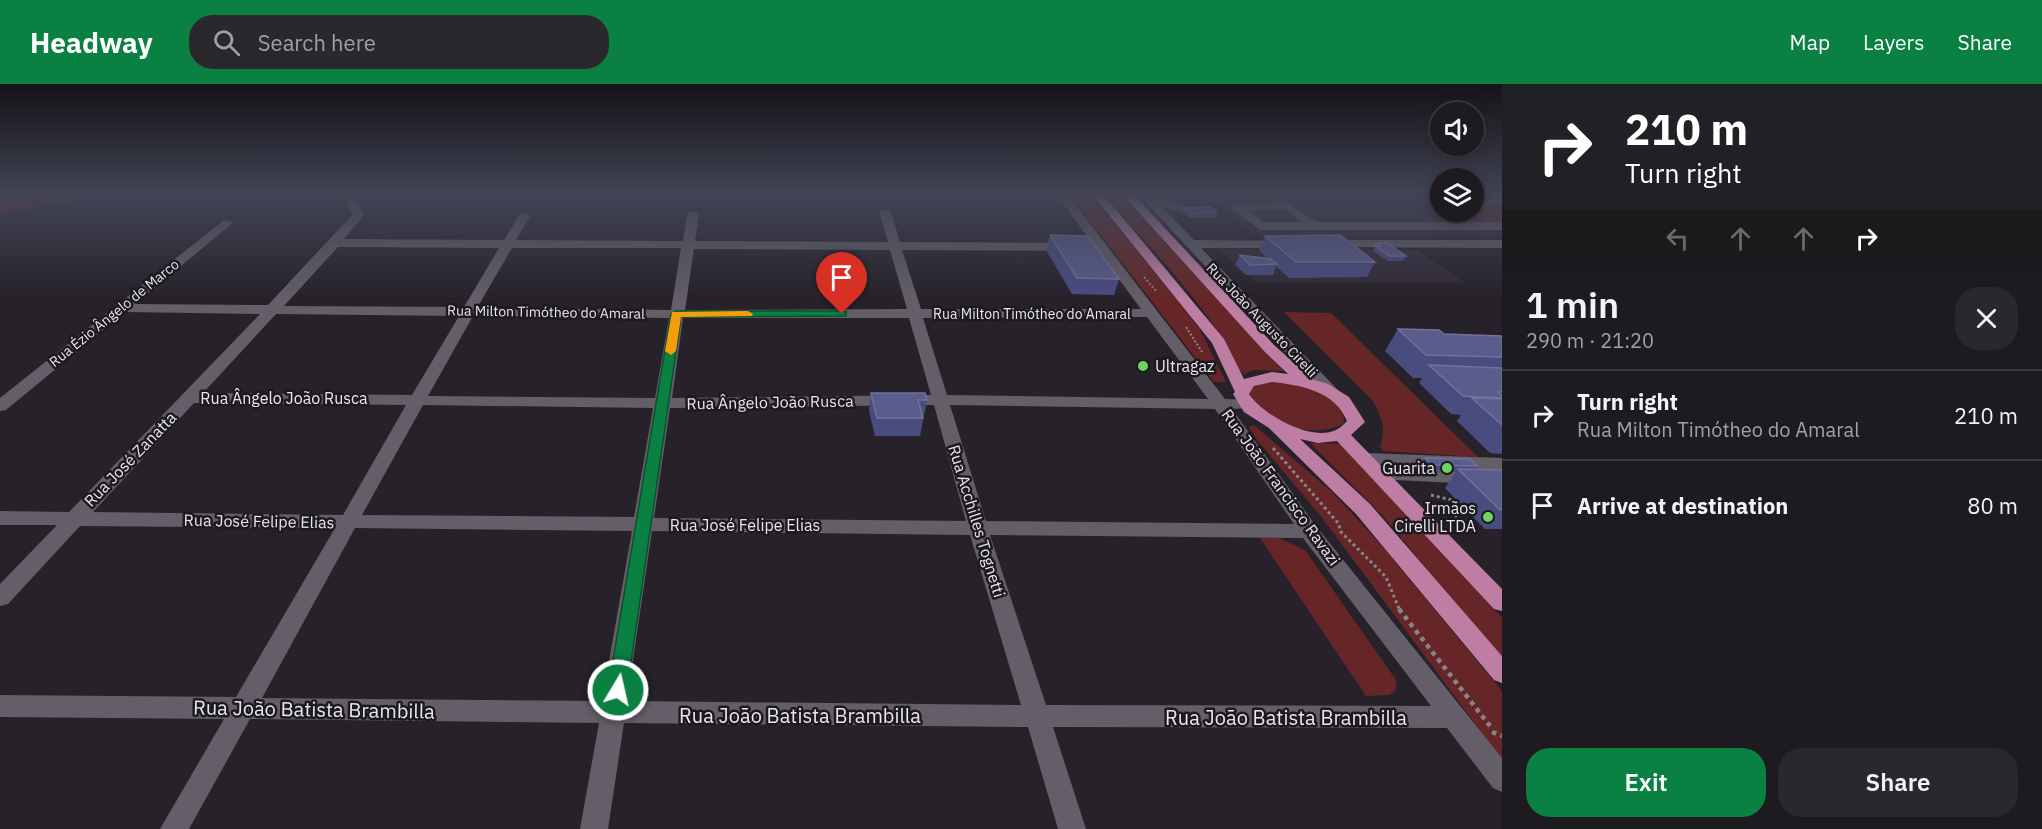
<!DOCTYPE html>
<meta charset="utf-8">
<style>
:root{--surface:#1d1a20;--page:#2a272d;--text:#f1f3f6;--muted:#a0a1a5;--line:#3b383e;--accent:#0b8043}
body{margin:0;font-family:"IBM Plex Sans",sans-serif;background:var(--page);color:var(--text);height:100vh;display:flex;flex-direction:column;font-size:22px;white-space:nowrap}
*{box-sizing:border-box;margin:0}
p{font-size:20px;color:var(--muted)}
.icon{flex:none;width:33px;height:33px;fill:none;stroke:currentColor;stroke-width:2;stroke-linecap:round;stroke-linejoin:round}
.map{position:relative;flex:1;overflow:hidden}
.sheet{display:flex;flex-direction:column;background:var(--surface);width:540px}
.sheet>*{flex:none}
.hud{background:#202124;color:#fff;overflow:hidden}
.controls{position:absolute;left:1430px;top:18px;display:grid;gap:12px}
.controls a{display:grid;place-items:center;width:54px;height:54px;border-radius:50%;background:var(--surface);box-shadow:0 3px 15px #0003,0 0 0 2px var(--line);font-size:30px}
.pin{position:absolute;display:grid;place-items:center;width:51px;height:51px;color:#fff;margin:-62px -26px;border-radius:50% 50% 50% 0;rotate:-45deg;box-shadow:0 0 6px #0007}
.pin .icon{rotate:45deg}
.me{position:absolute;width:66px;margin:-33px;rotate:9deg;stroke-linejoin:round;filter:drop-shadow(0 0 4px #0008)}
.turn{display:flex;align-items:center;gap:21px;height:126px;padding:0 24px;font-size:27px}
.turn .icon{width:78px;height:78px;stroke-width:2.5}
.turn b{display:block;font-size:42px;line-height:51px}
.lanes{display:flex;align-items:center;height:57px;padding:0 24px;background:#0003;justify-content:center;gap:30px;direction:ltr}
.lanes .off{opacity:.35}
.round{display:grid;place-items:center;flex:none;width:63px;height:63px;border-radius:24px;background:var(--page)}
.head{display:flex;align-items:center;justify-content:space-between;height:102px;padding:0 24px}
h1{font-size:36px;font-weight:600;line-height:45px}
.cta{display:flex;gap:12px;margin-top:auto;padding:12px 24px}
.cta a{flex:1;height:69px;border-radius:24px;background:var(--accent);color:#fff;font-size:24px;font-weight:600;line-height:69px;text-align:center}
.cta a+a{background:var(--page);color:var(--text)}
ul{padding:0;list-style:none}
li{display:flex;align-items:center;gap:18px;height:90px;padding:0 24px;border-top:2px solid var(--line)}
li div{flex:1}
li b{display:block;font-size:22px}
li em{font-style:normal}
header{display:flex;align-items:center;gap:36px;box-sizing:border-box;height:84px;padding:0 30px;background:var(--accent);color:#fff}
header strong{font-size:28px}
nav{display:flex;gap:33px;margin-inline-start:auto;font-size:21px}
.search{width:420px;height:54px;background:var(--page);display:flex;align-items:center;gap:15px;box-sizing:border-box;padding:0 21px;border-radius:24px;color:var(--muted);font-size:22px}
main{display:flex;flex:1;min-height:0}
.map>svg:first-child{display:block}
</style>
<header>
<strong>Headway</strong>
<div class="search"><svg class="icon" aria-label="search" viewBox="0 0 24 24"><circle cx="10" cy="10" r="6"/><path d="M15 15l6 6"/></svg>Search here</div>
<nav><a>Map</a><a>Layers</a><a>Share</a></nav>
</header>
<main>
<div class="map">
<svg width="1502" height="745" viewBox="0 0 1502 745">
<rect width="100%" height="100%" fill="#27222a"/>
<!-- built -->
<path fill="#322a37" d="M1210,110H1440V128H1473V110H1502V153H1264L1256,151Z
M1219,165L1417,166L1466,199L1255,198Z"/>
<!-- green -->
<path fill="#662628" d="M0,110H87L73,116L0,130Z
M1069,110H1090L1183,223L1200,246L1226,298H1214Z
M1104,110H1120L1284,287L1253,286L1244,290C1236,285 1225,260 1220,251C1187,200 1143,156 1104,110Z
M1477,122L1502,123V140H1484L1483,136L1473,128V123Z
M1284,228L1331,229L1478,373L1383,367L1380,362C1387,345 1381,332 1373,317Z
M1266,297C1275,298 1285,297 1294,299C1311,302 1351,318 1343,340C1323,350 1292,348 1274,335C1265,329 1257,320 1249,312L1250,305Z
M1254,341L1333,409L1382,462L1502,607V676L1320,431L1256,355L1249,343Z
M1314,359L1343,360L1502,534V577L1384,433L1311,360Z
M1260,454H1279L1305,466L1396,596V606L1389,611L1366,612Z"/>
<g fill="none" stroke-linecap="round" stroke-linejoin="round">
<!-- path-far2 -->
<path stroke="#88848b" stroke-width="2" stroke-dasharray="2 2" stroke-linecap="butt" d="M1144,193L1157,208
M1186,243L1202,268"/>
<!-- path-far1 -->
<path stroke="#88848b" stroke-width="3" stroke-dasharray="3 3" stroke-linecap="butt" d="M1273,364L1339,440L1340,447L1386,493L1400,527
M1431,411L1452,416L1465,428L1453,433"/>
<!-- path -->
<path stroke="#88848b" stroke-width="4.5" stroke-dasharray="4.5 4.5" stroke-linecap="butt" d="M1399,525L1490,642
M1492,648L1502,652"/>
<!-- minor -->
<path fill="#635e67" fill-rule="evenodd" d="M339,110L355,112L364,131L344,155L504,156L520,130L524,129L530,132L516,156L683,157L687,130L693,127L699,130L695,157L888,158L879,128L885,125L891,128L900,158L1092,159L1056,110H1067L1225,315L1249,316L1251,320L1249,324L1232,325L1316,442L1502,674V708L1493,704L1447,644L1053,643L1086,745H1058L1028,643L624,639L608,745H580L599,639L250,635L189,745H160L224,635L0,633V611L236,613L335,444L80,442L8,520L0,522V500L57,441H0V427L69,428L260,230L125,228L6,326L0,327V314L224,136L234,138L135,220L268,221L352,131L346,116ZM338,163L499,164L464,223L284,222ZM512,164H681L671,226L477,224ZM694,165L890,166L907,225L685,226ZM902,166L1098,167L1141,225H921ZM276,230L459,232L412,311L203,309ZM473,232L669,234L655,314L428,312ZM1147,233L1208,315L947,311L923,234ZM683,234H909L931,311L672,314ZM194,319L406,321L343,431L93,428ZM423,321L653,324L634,433L362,431ZM934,321L966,437L654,434L670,324ZM950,321L1215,325L1294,440L986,437ZM355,444L632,447L602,617L262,614ZM652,447L970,451L1021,621L627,617ZM990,451L1303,454L1431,622L1046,621Z
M1138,110H1149L1153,114L1202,126L1204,128L1198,131L1162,123L1194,156L1288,157L1290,160L1284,164H1201L1338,306L1340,309L1338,312H1326Z
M1502,115V121L1473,122V116Z
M1288,119L1316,138H1502V146H1260L1231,123L1237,120ZM1285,125L1301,138H1263L1248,126Z
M1327,156H1502V164L1323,163L1321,160Z
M1367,369L1502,374V386L1361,379L1358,375L1361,371Z
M1382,385L1476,388L1485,394L1476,400L1375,395L1373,391Z"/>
<!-- major -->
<path fill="#be7ea3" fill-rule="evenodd" d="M1092,110H1103L1224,255L1244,295L1272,288L1288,290L1264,267L1122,110H1133L1274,261L1312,295L1328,300L1349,313L1365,338L1351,351L1502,505V527L1494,525L1337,357L1318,359L1300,355L1370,420L1502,572V599L1494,596L1356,430L1269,344L1244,328L1233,310L1235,308L1212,259ZM1272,298C1301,301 1335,307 1347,337C1344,340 1340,344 1336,346C1311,358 1263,331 1249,310L1254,302Z"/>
</g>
<!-- wall -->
<path fill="#494c7f" d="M1184,124L1217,129L1216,134H1189L1182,128Z
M1050,151L1119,195L1114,211L1072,210L1046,166Z
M1265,152L1375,178L1367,193L1289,194L1276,182L1273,191H1246L1235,181L1240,171L1267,174L1259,166Z
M1377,159L1406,172L1403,177H1388L1373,167Z
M1398,245L1444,250L1502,252V370L1490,369L1457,337L1461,331L1451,330L1419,299L1422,294H1413L1385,267Z
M871,309L927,316L920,352H875L869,327Z
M1425,374L1477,382L1475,385L1502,386V445H1485L1445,404L1456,388L1427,387L1421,381Z"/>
<!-- building -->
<path fill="#5a5c8b" stroke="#71729a" stroke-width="1.5" d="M1211,123L1217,129L1190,130L1184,124Z
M1050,151L1088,152L1119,195L1077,194Z
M1340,151L1375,178H1296L1265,152Z
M1377,159H1387L1406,172H1390L1375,162H1381Z
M1240,171L1271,175L1277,180L1250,181Z
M1398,245L1439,246L1444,250L1502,252V273L1426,271Z
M1429,281L1502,284V308H1498L1502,312V314L1463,312Z
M871,309H925L927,316H918L923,334H877Z
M1472,314L1502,315V341Z
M1425,374L1470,375L1477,382L1432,381Z
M1458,385L1502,386V426H1500Z"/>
<!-- sky -->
<linearGradient id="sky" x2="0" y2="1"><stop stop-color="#151317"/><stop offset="0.51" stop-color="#414455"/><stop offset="1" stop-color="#414455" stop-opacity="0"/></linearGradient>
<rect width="1502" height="215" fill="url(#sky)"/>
<!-- route -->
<path fill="#0b8043" stroke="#07532c" stroke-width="1.5" d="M842,227L846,228V232L681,233L627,606L624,611L618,613L611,611L608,606L671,230L676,227Z"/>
<!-- slow -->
<path fill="#f59e0b" d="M748,227L753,230L752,232L681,233L676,267L671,271L665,267L672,228Z"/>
<!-- markers -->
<g fill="#6ed361" stroke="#1d1920" stroke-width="2">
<circle cx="1143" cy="282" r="6"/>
<circle cx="1447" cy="384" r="6"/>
<circle cx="1488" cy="433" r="6"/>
</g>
<g text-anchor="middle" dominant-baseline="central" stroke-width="5" stroke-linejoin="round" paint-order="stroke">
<!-- far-street labels -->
<g font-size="14" fill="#e9e6eb" stroke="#1d1920">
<text transform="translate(546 228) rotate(1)">Rua Milton Timótheo do Amaral</text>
<text transform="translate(114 229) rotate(-39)">Rua Ézio Ângelo de Marco</text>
<text x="1032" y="230">Rua Milton Timótheo do Amaral</text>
<text transform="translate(1262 236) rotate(46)">Rua João Augusto Cirelli</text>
</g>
<!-- poi labels -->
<g font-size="16" fill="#e9e6eb" stroke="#1d1920" text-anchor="end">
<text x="1155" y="282" text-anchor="start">Ultragaz</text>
<text x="1435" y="384">Guarita</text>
<text x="1476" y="424">Irmãos<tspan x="1476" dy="18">Cirelli LTDA</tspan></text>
</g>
<!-- street labels -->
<g font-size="16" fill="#e9e6eb" stroke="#1d1920">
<text x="284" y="314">Rua Ângelo João Rusca</text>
<text transform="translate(770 318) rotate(-1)">Rua Ângelo João Rusca</text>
<text transform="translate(130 375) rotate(-46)">Rua José Zanatta</text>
<text transform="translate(1281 403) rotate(54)">Rua João Francisco Ravazi</text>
<text transform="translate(259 437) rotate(1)">Rua José Felipe Elias</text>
<text transform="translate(977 437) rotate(73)">Rua Acchilles Tognetti</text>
<text x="745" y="441">Rua José Felipe Elias</text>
</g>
<!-- near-street labels -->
<g font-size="20" fill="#e9e6eb" stroke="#1d1920">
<text transform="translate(314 625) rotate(1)">Rua João Batista Brambilla</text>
<text x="800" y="631">Rua João Batista Brambilla</text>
<text x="1286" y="633">Rua João Batista Brambilla</text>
</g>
</g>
</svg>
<div class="controls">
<a><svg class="icon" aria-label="sound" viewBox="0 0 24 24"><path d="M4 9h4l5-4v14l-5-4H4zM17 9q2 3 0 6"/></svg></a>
<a><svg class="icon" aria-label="layers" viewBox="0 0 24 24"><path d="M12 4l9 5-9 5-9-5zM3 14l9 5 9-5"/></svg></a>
</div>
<div class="pin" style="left:842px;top:230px;background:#d93025"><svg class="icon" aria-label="arrive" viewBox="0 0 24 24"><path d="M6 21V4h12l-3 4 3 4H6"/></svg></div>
<svg class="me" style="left:618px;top:606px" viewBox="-20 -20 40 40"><circle r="17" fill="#0b8043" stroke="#fff" stroke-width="3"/><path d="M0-11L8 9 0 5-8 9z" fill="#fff"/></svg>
</div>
<section class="sheet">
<div class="hud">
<div class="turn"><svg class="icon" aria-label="right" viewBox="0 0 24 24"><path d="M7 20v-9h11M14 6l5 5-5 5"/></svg><div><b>210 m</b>Turn right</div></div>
<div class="lanes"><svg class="icon off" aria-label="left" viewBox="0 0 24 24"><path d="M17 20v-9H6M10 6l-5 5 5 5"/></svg><svg class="icon off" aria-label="ahead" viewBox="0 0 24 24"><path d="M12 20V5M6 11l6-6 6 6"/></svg><svg class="icon off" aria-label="ahead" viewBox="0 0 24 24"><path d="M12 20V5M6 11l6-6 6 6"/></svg><svg class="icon" aria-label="right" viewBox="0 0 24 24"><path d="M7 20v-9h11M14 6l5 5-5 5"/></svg></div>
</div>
<div class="head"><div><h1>1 min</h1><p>290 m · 21:20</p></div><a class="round"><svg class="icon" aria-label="close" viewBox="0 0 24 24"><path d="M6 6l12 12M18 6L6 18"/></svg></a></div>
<ul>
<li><svg class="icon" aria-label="right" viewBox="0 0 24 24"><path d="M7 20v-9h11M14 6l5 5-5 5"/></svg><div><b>Turn right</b><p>Rua Milton Timótheo do Amaral</p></div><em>210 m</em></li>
<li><svg class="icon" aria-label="arrive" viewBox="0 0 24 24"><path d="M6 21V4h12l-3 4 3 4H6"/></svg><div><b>Arrive at destination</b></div><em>80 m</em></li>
</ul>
<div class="cta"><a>Exit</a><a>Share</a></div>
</section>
</main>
